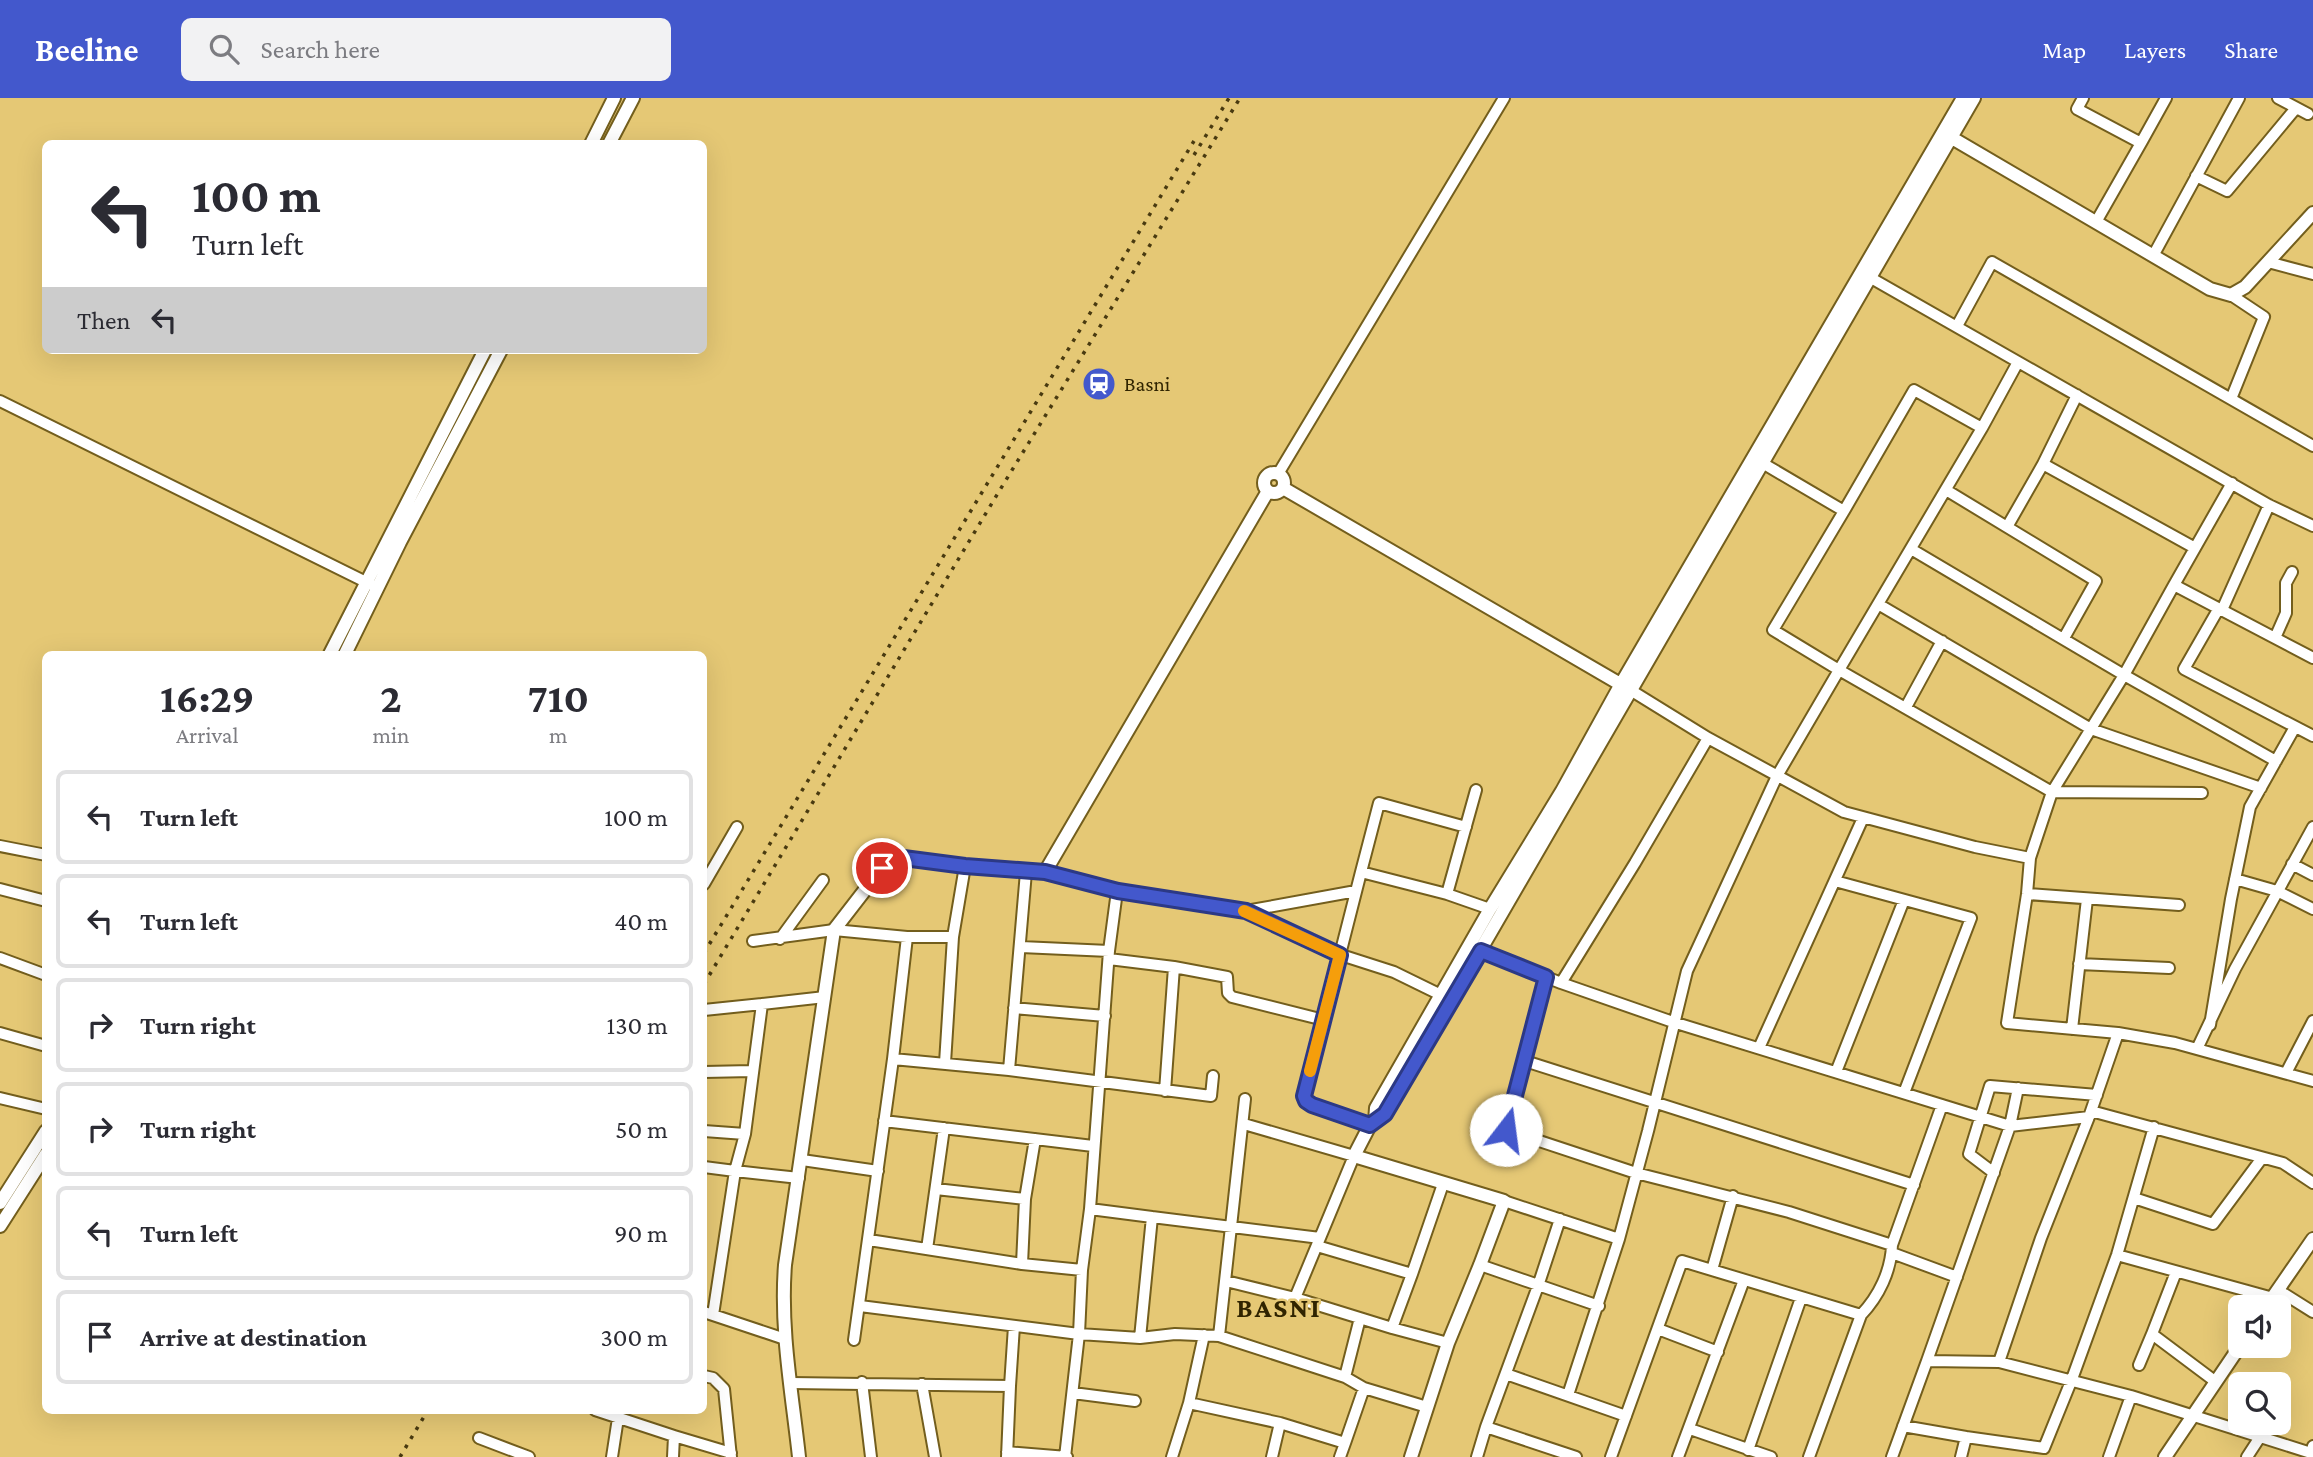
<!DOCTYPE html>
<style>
:root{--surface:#fff;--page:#f2f2f3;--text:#2b2b33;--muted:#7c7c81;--line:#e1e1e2;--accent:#4358cc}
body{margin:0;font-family:"Crimson Pro",serif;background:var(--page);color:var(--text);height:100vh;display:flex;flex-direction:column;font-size:26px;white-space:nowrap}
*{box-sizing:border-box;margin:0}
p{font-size:23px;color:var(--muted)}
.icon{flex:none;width:38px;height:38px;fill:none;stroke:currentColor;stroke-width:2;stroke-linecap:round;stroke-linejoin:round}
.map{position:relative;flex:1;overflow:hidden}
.details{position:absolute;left:42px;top:553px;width:665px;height:763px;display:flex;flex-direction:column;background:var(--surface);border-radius:10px;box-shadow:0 7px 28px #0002}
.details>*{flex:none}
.banner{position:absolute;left:42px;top:42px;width:665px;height:214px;border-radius:10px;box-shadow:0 7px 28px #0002;background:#fff;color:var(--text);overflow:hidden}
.controls{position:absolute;left:2228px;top:1197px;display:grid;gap:14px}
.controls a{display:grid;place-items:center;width:63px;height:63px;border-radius:10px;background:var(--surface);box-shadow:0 7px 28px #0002;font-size:35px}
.pin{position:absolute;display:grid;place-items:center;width:60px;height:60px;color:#fff;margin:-30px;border:4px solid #fff;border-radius:50%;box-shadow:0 2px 7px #0007}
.me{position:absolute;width:77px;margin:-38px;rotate:15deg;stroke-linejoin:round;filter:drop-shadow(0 0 5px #0008)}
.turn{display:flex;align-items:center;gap:24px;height:147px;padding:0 35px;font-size:32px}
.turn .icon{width:91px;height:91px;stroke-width:2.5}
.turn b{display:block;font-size:49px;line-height:60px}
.then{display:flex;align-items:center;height:66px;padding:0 35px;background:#0003;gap:14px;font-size:26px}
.eta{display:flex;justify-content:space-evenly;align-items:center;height:119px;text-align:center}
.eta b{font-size:42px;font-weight:700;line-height:49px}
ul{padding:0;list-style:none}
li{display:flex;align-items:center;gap:21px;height:94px;margin:0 14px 10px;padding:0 21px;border:4px solid var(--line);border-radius:10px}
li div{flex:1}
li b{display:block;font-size:26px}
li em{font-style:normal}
header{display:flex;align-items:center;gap:42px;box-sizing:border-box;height:98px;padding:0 35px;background:var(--accent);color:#fff}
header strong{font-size:33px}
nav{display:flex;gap:38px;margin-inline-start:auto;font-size:24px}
.search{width:490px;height:63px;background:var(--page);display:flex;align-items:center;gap:18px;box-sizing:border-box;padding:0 24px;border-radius:10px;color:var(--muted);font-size:26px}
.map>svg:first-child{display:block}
</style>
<header>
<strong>Beeline</strong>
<div class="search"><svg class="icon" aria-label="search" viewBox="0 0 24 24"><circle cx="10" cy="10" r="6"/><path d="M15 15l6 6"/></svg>Search here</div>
<nav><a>Map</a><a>Layers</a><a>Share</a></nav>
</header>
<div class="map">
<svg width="2313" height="1359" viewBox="0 0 2313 1359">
<rect width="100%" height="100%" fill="#e5c875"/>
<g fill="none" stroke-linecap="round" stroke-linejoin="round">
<defs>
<path id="minor" d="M2083,0L2077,11L2141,45L2096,124
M2278,0L2308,16
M2141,45L2166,0
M2196,78L2227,93L2296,10
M2153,158L2239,0
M2268,164L2313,176
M1871,180L2269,407L2313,428
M2231,197L2264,219L2231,301
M1957,228L1992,164L2313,348
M0,303L374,488
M1982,330L1839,572L2052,694L2202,695
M1764,366L1844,413L1914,292L1982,330L2018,264
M2043,366L2077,297
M1278,376L1504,0
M2232,385L2174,487L2313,560
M1946,392L2096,483L2064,540
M2007,429L2043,366L2195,450
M1911,451L2124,577L2276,663
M1878,506L2091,631L2261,690
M2219,510L2184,571L2313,638
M2222,512L2269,407
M2275,540L2286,515V485L2292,474
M1632,593L1708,640L1844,714L1975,749L2030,760
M1906,609L1942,543
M0,748L46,757
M2292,766L2313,777
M1045,774L1117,793L1246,813L1356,793
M1361,774L1379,705L1466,729
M2235,781L2277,793L2313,811
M1835,783L1971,820L1904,995
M704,786L737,729
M0,791L46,803
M1117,793L1109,853L1090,1111L1082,1172L1079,1236L1140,1240L1175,1236L1219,1238L1345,1279L1364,1290L1427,1309
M1447,796L1476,692
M2027,796L2179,807
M1246,813L1341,857L1394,874L1441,897
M907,839H953
M780,841L823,782
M753,843L834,832L907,839L893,961L1009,972L1026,774
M1021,849L1109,853
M1481,853L1561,885L1673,924L2010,1028L2089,1019L2118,935L2175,945L2313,983
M0,860L46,877
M1109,861L1174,869
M2079,866L2169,870
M1546,879L1506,1032L1636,1075L1789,1114L1892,1147L1942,1007
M1561,885L1635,765L1708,640
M1014,910L1105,918
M704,912L762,906
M2210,927L2231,801L2250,709L2295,629
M2072,931L2087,801
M0,935L46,948
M2118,935L2007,925L2027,796L2030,760L2052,694L2124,577L2174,487
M1759,950L1863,720
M2197,951L2235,871L2313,729
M1525,963L1914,1087
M945,965L953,839L965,768
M1009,972L1211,998L1213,978
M704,974L752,973
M1836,974L1904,802
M2286,975L2313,923
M2018,990L2010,1028L1927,1263L1999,1264L2131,1298L2311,1355L2313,1348
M1165,993L1174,869L1227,879L1228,895L1232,899L1324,922
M0,1000L46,1011
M2091,1013L2283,1065L2313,1085
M884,1023L1093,1048
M1370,1027L1312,1007L1305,1004L1304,998L1361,774L1447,796L1490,811
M704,1033L745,1036
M802,1062L878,1073
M704,1069L735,1073L745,1036L762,906L825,899
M1994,1075L1969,1056L1990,988L2097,997
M936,1091L1025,1101
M2134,1100L2213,1126L2262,1060
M1504,1103L1619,1141L1648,1033L1687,873L1777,678L1839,572L1773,532L1844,413
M1090,1111L1152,1119L1140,1240
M1152,1119L1320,1140
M869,1142L1022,1166L1082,1172
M1317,1148L1412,1176L1443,1086
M927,1151L944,1030
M1892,1155L1957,1179
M2117,1157L2273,1200
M1022,1166L1025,1101L1035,1041
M1480,1167L1599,1208
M1712,1172L1733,1098
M2176,1174L2152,1236L2216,1284
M1412,1176L1392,1230L1448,1245
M1226,1183L1295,1200L1354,1058L1244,1026
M2278,1192L2313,1214
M1295,1200L1392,1230
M860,1208L1079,1236L1065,1359
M704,1214L785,1241
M713,1217L735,1073L799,1080
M1658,1231L1718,1254
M1219,1238L1245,1001
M854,1242L893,961
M1999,1264L2041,1140L2089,1019
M2139,1267L2152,1236
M1506,1276L1626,1318
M704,1278L713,1280L724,1291L731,1359
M1345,1279L1360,1220
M862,1284L871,1359
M791,1285L1010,1288L1014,1228
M922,1286L935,1359
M1073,1295L1135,1303
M1568,1297L1619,1141
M1189,1305L1204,1237
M595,1312L674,1338
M1903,1328L1966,1339
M1486,1329L1576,1359
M1690,1331L1771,1359
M479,1340L529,1359
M1748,1352L1801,1200
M1007,1354L1067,1359
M612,1359L618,1320
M673,1359L674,1338L731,1355
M1007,1359L1010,1288
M1172,1359L1189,1305L1280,1325L1345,1345L1364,1290
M1272,1359L1280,1325
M1340,1359L1345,1345
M1477,1359L1486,1329L1538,1188L1560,1121
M1611,1359L1682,1163L1861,1217
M1678,1359L1744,1182
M1809,1359L1861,1217C1879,1198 1891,1173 1892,1147
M1892,1359L1927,1263
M1961,1359L1966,1339L2044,1350L2072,1281L2117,1157L2154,1029
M2109,1359L2131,1298
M2247,1359L2260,1339"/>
<path id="tertiary" d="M1952,40L2210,191L2231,197L2245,189L2313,115
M591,46L614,0
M609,46L633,0
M1264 385a10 10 0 1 1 20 0a10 10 0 1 1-20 0Z
M1283,390L1627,590
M330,556L485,252
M345,556L400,444L501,252
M1375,1023L1376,1010L1490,811L1562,693L1621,586L1963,0
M0,1105L46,1033
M0,1128L46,1056
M2266,1209L2313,1141
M799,1359C792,1295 780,1231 785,1167L834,832L882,770L896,759L965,768L1045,774L1268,393
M1411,1359L1448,1245L1480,1167L1504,1103L1354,1058L1370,1027L1385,1016L1397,996L1974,0
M2165,1359L2240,1248"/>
</defs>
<!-- minor casing -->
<use href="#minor" stroke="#735e1d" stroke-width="14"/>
<!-- tertiary casing -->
<use href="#tertiary" stroke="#735e1d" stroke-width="16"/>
<!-- minor -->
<use href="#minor" stroke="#fff" stroke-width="10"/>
<!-- tertiary -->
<use href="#tertiary" stroke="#fff" stroke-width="12"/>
<!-- rail -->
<path stroke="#493a10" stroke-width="3.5" stroke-dasharray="3.5 7" stroke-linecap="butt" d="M1194,57L1229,0
M704,855L1194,43
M704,886L998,395L1240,0
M400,1359L428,1312"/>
</g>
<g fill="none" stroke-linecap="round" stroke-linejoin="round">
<defs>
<path id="route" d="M882,770L896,759L965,768L1045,774L1118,793L1246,813L1340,857L1304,998L1306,1003L1312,1007L1370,1027L1385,1016L1481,853L1546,879L1506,1032"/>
</defs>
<!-- route casing -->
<use href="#route" stroke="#2c3985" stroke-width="18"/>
<!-- route -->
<use href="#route" stroke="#4358cc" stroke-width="12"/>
<!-- slow -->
<path stroke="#f59e0b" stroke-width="12" d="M1244,813L1340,857L1310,973"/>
</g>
<!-- icons -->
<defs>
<symbol id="station-disc" viewBox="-11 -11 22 22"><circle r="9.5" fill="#4358cc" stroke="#e5c875"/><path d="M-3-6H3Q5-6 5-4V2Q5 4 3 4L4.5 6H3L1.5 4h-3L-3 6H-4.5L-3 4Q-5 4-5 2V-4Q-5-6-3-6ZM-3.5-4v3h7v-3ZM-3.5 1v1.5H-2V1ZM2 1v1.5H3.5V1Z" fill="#fff"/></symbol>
</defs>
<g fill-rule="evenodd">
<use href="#station-disc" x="1080" y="267" width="38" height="38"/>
</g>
<g text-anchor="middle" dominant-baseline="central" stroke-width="5" stroke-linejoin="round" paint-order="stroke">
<!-- poi labels -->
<g font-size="21" fill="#302400" stroke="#e5c875" text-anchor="start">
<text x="1124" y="286">Basni</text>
</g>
<!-- district labels -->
<g font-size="28" font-weight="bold" letter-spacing="2" fill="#302400" stroke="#e5c875">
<text x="1279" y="1209">BASNI</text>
</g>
</g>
</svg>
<div class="controls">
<a><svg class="icon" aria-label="sound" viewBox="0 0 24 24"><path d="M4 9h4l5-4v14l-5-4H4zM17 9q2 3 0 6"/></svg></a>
<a><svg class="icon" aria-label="search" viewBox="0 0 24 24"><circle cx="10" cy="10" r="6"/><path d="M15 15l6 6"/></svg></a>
</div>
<div class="pin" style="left:882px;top:770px;background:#d93025"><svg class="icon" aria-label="arrive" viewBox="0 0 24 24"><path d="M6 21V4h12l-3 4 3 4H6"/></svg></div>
<svg class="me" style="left:1506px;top:1032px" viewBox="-20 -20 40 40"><circle r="19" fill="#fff"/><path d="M0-13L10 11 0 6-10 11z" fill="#4358cc"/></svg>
<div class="banner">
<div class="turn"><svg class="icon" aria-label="left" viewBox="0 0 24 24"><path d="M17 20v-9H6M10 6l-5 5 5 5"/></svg><div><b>100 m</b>Turn left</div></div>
<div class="then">Then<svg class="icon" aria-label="left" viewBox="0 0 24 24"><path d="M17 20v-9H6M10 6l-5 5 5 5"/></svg></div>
</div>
<section class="details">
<div class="eta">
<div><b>16:29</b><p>Arrival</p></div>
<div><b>2</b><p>min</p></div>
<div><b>710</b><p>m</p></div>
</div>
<ul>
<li><svg class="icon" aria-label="left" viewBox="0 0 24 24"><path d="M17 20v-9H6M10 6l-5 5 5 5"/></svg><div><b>Turn left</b></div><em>100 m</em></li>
<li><svg class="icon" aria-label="left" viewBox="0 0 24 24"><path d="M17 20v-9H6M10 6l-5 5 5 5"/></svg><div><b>Turn left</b></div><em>40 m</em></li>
<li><svg class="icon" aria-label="right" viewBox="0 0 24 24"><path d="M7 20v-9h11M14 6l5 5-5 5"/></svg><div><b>Turn right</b></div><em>130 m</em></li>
<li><svg class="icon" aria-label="right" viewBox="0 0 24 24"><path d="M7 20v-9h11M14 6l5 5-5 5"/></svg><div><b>Turn right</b></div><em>50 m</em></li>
<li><svg class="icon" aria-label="left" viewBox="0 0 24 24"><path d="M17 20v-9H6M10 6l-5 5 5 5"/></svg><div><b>Turn left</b></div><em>90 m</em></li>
<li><svg class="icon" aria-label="arrive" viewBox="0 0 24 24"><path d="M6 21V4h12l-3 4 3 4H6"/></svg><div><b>Arrive at destination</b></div><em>300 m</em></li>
</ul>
</section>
</div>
